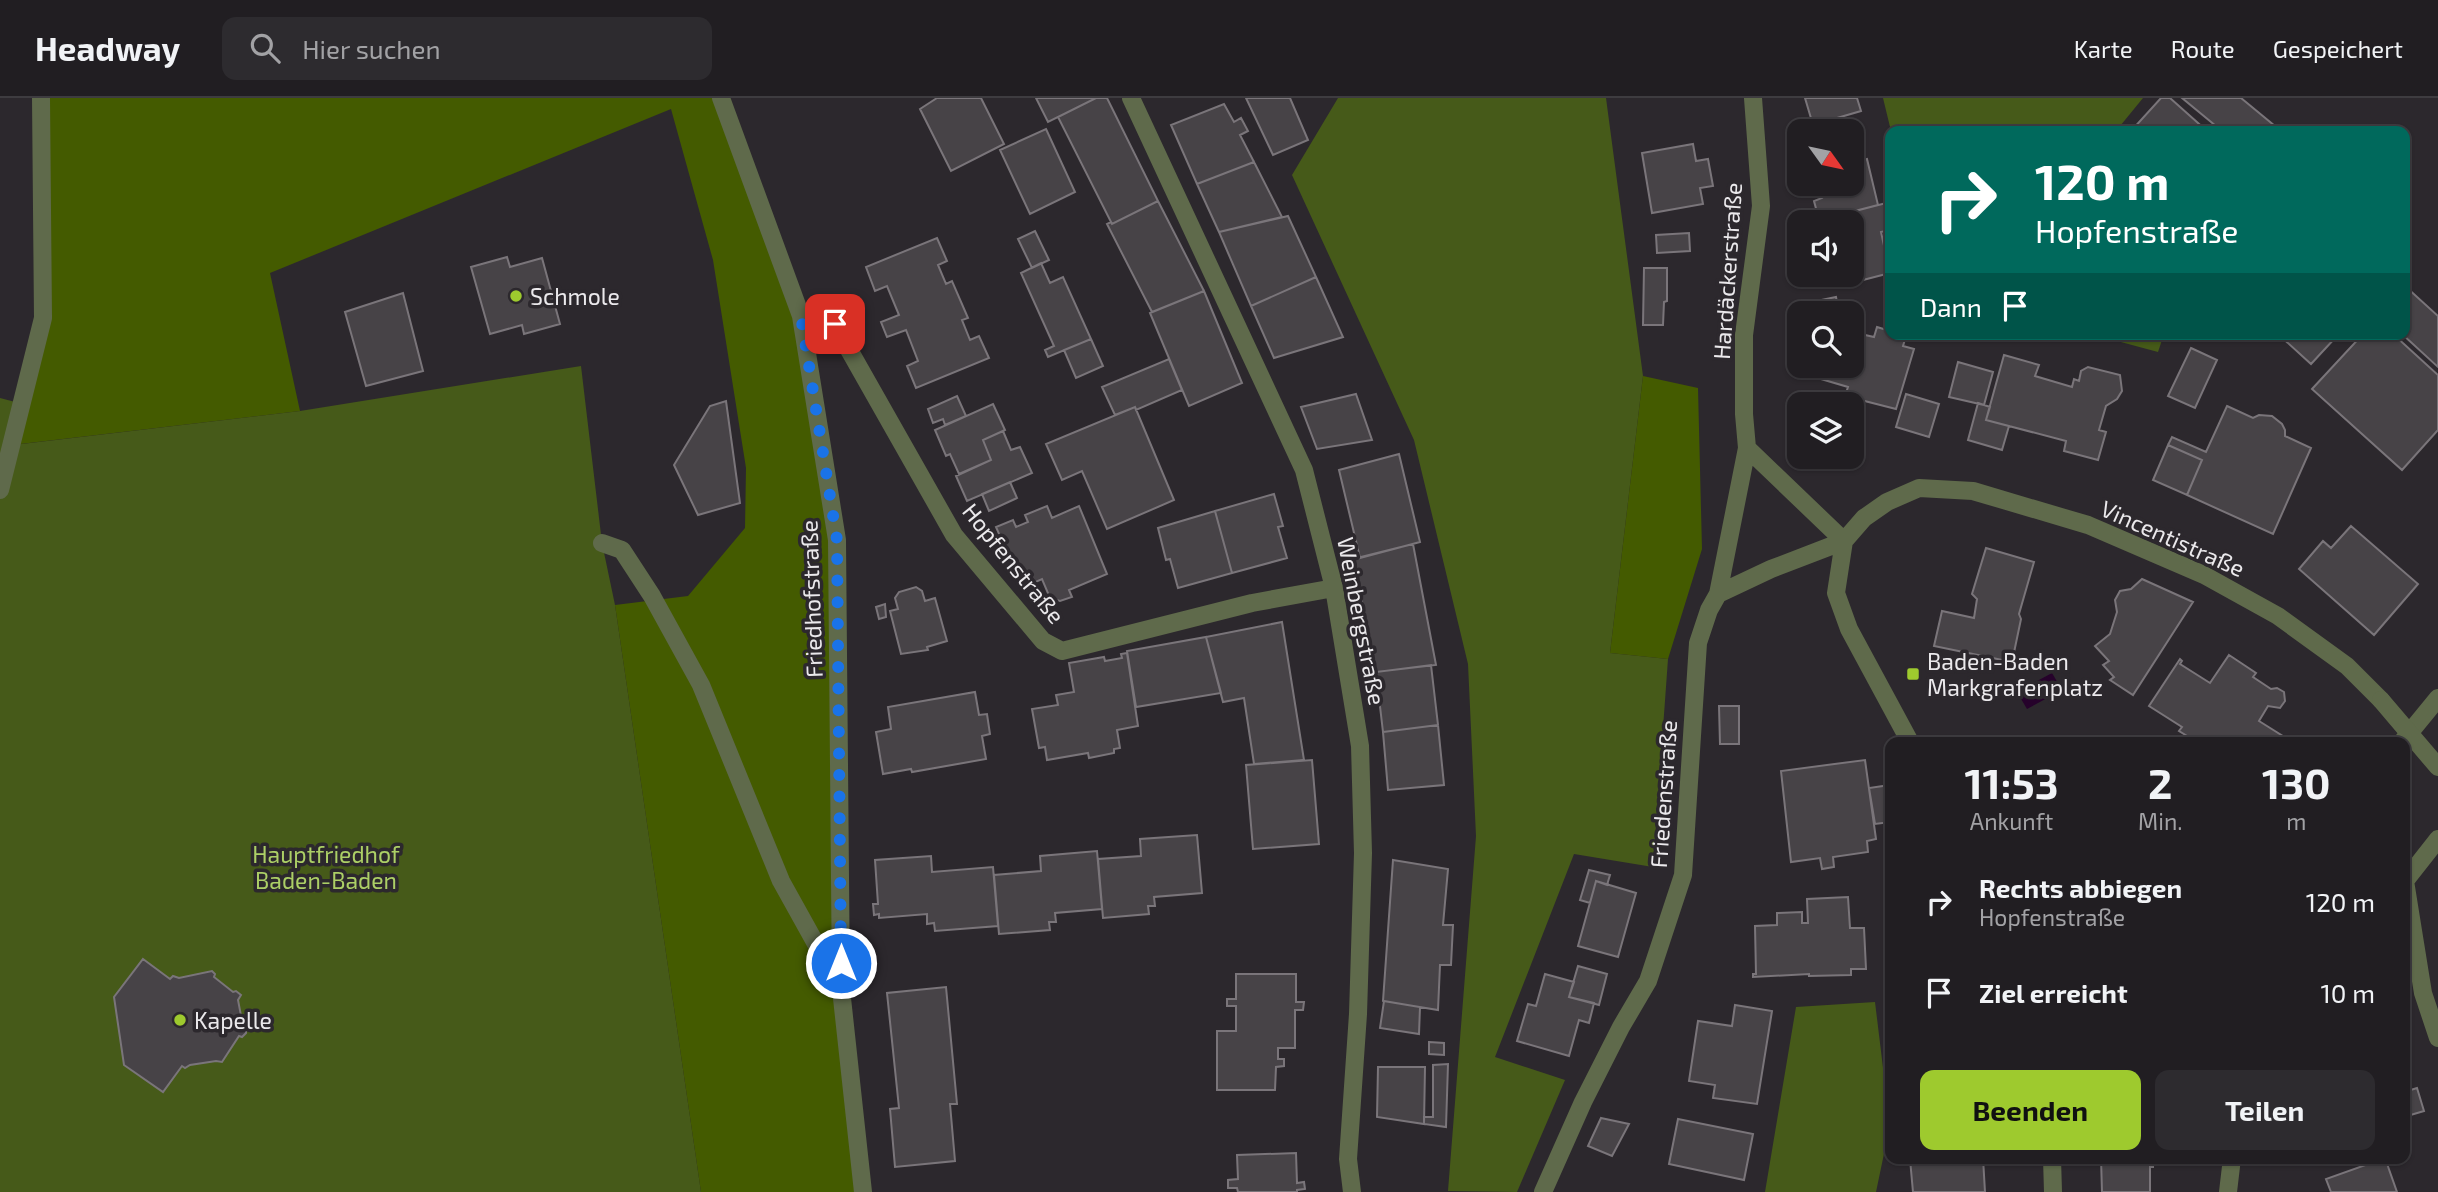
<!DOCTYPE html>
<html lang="de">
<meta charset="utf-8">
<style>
:root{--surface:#211e22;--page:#2d2b2f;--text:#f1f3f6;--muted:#a2a2a5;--line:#3e3c40;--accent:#9eca2e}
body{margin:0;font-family:"Exo 2",sans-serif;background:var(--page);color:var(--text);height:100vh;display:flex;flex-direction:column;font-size:26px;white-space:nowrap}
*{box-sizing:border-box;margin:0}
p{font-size:23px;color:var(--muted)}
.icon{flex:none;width:38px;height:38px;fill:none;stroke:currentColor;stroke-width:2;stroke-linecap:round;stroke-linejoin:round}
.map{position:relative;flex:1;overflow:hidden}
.drawer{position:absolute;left:1885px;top:639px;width:525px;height:427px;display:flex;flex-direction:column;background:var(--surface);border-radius:14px;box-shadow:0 2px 5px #0004,0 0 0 2px var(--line)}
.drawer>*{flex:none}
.top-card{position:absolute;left:1885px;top:28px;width:525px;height:214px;border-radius:14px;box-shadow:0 2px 5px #0004,0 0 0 2px var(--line);background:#00695c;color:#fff;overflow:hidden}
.needle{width:46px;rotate:123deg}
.controls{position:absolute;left:1787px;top:21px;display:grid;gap:14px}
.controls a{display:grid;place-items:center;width:77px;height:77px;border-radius:14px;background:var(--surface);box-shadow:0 2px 5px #0004,0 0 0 2px var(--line);font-size:35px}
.pin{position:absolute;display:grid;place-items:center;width:60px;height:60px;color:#fff;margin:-30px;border-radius:14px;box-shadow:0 4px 10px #0006}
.me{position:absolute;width:77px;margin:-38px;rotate:0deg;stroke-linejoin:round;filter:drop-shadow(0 0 5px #0008)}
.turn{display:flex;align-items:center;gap:24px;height:147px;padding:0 35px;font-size:32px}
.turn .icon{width:91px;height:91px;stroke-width:2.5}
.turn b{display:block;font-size:49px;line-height:60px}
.then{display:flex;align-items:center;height:66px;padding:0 35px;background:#0003;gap:14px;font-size:26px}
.eta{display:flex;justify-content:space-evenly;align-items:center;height:119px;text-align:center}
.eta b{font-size:42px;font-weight:700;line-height:49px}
.primary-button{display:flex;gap:14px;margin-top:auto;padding:14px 35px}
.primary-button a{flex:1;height:80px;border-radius:14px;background:var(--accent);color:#111;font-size:28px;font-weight:700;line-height:80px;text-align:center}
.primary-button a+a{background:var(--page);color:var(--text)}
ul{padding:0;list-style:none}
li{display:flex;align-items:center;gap:21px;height:91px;padding:0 35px}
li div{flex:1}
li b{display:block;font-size:26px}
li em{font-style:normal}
header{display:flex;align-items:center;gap:42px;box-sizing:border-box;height:98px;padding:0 35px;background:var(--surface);border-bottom:2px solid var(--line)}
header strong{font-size:33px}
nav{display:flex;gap:38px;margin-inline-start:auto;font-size:24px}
.search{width:490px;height:63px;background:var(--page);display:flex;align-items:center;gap:18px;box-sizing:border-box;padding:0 24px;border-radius:14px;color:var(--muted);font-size:26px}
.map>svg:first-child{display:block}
</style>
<header>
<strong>Headway</strong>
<div class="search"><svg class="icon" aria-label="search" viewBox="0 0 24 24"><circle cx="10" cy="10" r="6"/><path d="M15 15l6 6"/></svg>Hier suchen</div>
<nav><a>Karte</a><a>Route</a><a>Gespeichert</a></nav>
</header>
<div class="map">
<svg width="2438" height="1094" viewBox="0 0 2438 1094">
<rect width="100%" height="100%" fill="#2c282d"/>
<!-- green -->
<path fill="#465a19" d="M1338,0H1606L1643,278L1610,555L1668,561L1653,769L1574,756L1495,959L1565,982L1517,1094L1448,1093L1476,738L1468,566L1414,342L1292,77Z
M1883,0H2143L2116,33H1891Z
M2091,236H2164L2158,254Z
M581,268L602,445L615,507L701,1094H0V300L23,306L13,347L300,313Z
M1875,904L1890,1027L1876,1094H1765L1796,909Z"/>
<!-- forest -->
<path fill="#445b00" d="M41,0H721L805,211L837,442L841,891L863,1094H701L615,507L688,498L745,430L746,370L713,162L671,11L270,175L300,313L12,347L43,220Z
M1643,278L1698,290L1702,451L1668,561L1610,555Z"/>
<!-- water -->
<path fill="#26022b" d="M2052,575L2062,592L2027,611L2017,594Z"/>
<!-- building -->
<path fill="#474347" stroke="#7a757a" stroke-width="2" d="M937,0H981L1004,46L951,73L920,11Z
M1036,0H1096L1048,24Z
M1096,0H1107L1158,103L1112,126L1058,19Z
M1246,0H1290L1308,42L1273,57Z
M1805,0H1857L1861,13L1813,27Z
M2161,0H2170L2207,33H2131Z
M2182,0H2241L2281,33H2222Z
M1224,6L1234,24L1241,20L1248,33L1240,37L1254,64L1197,86L1171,27Z
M1046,31L1075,94L1030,116L1000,52Z
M1693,46L1696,63L1708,61L1713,88L1700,90L1703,106L1652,115L1642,55Z
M1867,61L1878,107L1828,120V115L1818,118L1814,103L1822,100L1818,86H1852V65Z
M1254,64L1282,119L1219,134L1197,86Z
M1158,103L1204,193L1152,214L1107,126L1111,124L1112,126Z
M1890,104V132L1881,134L1890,175L1836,189L1832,177H1852V124H1830L1828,120Z
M1288,118L1316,179L1251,208L1219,134Z
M1035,133L1049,162L1032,170L1018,141Z
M1689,135L1690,153L1657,155L1656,137Z
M937,140L947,163L938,167L946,186L952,183L968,220L962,222L970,242L979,238L989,260L916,290L907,268L918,263L906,232L887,239L881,224L899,217L887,188L875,193L866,169Z
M507,159L510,169L542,160L560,226L524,236L522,227L490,236L471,169Z
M1041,165L1050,185L1063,179L1091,241L1048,259L1045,252L1054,248L1021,175Z
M1644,170H1667V203L1664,204L1663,227H1643Z
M1316,179L1343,239L1274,260L1251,208Z
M2405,188L2438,218V269L2402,236H2404Z
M1204,193L1242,285L1189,308L1150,215Z
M403,195L423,273L366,288L345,214Z
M1836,199L1839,215H1804L1802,206Z
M1877,229L1890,233V236L1906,238L1903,248L1914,251L1896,311L1845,298L1848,289L1821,281L1825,268H1852V234L1874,239Z
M2278,236H2333L2336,239L2311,266Z
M2363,236H2393L2438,277V332L2402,372L2312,291Z
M1091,241L1103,268L1076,280L1064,252Z
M2191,250L2217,262L2195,310L2168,298Z
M2004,257L2039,267L2035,278L2072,289L2074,281L2079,283L2081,273L2088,269L2120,277L2122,293L2117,301L2106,308L2099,332L2106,334L2098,362L2064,353L2066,343L1986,322Z
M1169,261L1182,292L1136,312L1135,309L1115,317L1102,289Z
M1958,264L1993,274L1984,307L1949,299Z
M1356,296L1372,342L1317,351L1301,309Z
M1906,296L1939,306L1929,339L1896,329Z
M957,298L966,318L945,327L943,321L933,325L928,311Z
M726,303L740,405L698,417L674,367L710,308Z
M1978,305L1990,309L1986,322L2009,328L2002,352L1968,342Z
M993,306L1005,332L983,342L991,362L959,376L950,356L946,358L935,332Z
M2227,308L2253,320L2259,317L2272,318L2282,326L2285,332V338L2311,350L2273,436L2187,397L2202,362L2168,347L2172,339L2206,354Z
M1135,309L1174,402L1107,431L1082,373L1062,382L1046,346Z
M1003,333L1011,352L1020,349L1032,375L967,403L956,378L991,362L983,342Z
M2168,347L2202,362L2187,397L2153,382Z
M1399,356L1420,444L1360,460L1339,372Z
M1010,384L1017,400L989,413L982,396Z
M1274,396L1283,428L1278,429L1287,460L1232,475L1215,413Z
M1047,408L1052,420L1079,408L1107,476L1069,492L1072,499L1060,503L1050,500L1042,481L1029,487L1023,472L1016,475L996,429L1013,422L1016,429L1028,424L1025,417Z
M1215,413L1232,475L1178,490L1170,461L1166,462L1158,430Z
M2351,428L2418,486L2374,537L2299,471L2323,443L2331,450Z
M1413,446L1436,567L1376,574L1353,461Z
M1986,450L2034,464L2019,516L2021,521L2012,564L1934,548L1942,513L1974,520L1977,501L1972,496Z
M2142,481L2193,504L2133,597L2110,582L2114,579L2103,567L2109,563L2095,548L2110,536L2117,514L2115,502L2120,493L2131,491Z
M916,489L922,493L925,503L935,500L947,543L927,549L928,552L901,556L890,513L898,511L895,500L899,494Z
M885,506L886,519L879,521L876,509Z
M1282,524L1304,662L1254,666L1244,600L1223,604L1206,539Z
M1206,539L1221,595L1136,609L1127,553Z
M1127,555L1138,628L1117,632L1120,650L1114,651V655L1089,660L1088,655L1047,662L1045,649L1039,650L1032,611L1058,607L1056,597L1074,594L1069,565L1104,559L1105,563L1122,560L1121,556Z
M2229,557L2256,575L2253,579L2271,591L2277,590L2284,594L2285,603L2280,610L2268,608L2259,623L2286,640L2283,644H2197L2179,633L2182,629L2149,608L2180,561L2182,563L2180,566L2210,585Z
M1431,567L1438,627L1383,634L1376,574Z
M975,594L979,617L987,616L990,636L982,638L986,661L912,674L911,671L883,676L876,634L891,631L888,609Z
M1719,608H1739V646H1720Z
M1438,627L1444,687L1388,692L1383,634Z
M1312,662L1319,746L1253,751L1246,667Z
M1865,662L1876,741L1867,743L1868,754L1833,759L1834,769L1822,771L1820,760L1791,764L1781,673Z
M1890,687V724L1875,726L1869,690Z
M1197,737L1202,795L1154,799L1155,808H1148L1149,816L1103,820L1098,761L1141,758L1140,741Z
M1097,753L1102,811L1055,815L1056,824H1049L1050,832L999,836L994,777L1041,773L1040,758Z
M931,758L932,774L993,769L998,828L935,833L934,825L927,826V816L879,820V816L874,817L873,806H878L875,762Z
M1393,762L1448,771L1443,827H1453L1451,867H1440L1438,912L1383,903Z
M1589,772L1610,777L1607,787L1596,783L1590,805L1580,802Z
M1596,783L1636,795L1618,859L1578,848Z
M1848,799L1850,830H1864L1866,871H1851V877L1809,878V876L1753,879V876H1756L1755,828L1777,827V815L1802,814V825H1808L1807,801Z
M143,861L170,881L173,878L179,880L212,873L215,876L214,879L233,894L236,893L241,897L238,902L243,928L246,930V935L242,939L239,938L222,964L216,963L190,967L185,970L182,968L163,994L124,967L114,899Z
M1578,868L1607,876L1599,907L1569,899Z
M1236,876H1296V904H1304L1303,912H1295V950H1278V961H1284V968L1276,969L1275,992H1217V933H1236V908H1227V901H1236Z
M1545,876L1574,884L1569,899L1594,905L1589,925L1579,922L1569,958L1517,943L1528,906L1536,908Z
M946,889L957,1006H950L955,1063L895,1069L890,1011L899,1010L887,895Z
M1384,903L1420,909L1419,936L1380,930Z
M1735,907L1772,913L1757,1006L1713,1000L1715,987L1689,983L1698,923L1732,928Z
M1429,944L1444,945V957L1429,956Z
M1448,966L1446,1029L1424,1026V1019H1433V967Z
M1378,969H1425L1424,1026L1377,1019Z
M2417,990L2424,1013L2404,1019V994Z
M1601,1020L1629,1026L1612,1058L1588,1048Z
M1678,1021L1753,1036L1744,1082L1669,1066Z
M1296,1055L1297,1085L1304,1084L1305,1091L1297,1092V1094H1238L1237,1090H1228V1082L1238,1081L1237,1057Z
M1983,1060L1985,1094H1913L1910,1061Z
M2101,1060H2153V1069H2150V1094H2102Z
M2385,1060L2397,1094H2331L2326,1081Z"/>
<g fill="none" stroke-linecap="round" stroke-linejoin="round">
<!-- service -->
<path stroke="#5f6a4b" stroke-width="18" d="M602,445L622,452L652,498L701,587L781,783L841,891"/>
<!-- minor -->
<path stroke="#5f6a4b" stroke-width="18" d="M721,0L801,218L837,442L841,891L863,1094
M1131,0L1304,372L1334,490L1360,648L1363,755L1358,916L1348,1061L1352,1094
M1753,0L1761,108L1744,237V316L1747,350L1844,443
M801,218L835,227L954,437L1043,543L1062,553L1252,505L1334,490
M0,392L43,220L41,0
M1844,443L1836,495L1849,531L1910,644
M1718,496L1747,350
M2402,644L2438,600
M2438,741L2405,783L2423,895L2438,940
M2052,1060L2053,1094
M1543,1094L1583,1004L1621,929L1648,883L1683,777L1698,545L1709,512L1718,496L1771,471L1844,443L1864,420L1887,404L1919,390L1973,393L2088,427L2204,477L2278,518L2347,568L2381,602
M2228,1094L2232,1060"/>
<!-- minor-bridge -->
<path stroke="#5f6a4b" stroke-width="18" d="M2381,602L2438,669"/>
</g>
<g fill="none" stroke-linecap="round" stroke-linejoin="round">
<!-- route -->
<path stroke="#1a73e8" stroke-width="12" stroke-dasharray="0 21.6" d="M835,226L801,218L837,442L841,865"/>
</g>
<!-- markers -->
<g fill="#9eca2e" stroke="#2c282d" stroke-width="2.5">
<circle cx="516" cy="198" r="7"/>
<rect x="1906" y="569" width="14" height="14" rx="3.5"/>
<circle cx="180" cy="922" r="7"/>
</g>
<g text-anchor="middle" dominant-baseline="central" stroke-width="7" stroke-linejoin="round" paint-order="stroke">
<!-- street labels -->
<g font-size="23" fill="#ebe9ec" stroke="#2c282d">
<text transform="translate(1727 173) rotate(-86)">Hardäckerstraße</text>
<text transform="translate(2173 440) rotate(24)">Vincentistraße</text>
<text transform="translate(1014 465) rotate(51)">Hopfenstraße</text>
<text transform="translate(811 501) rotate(-92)">Friedhofstraße</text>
<text transform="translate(1362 523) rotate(79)">Weinbergstraße</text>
<text transform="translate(1663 696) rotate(-86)">Friedenstraße</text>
</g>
<!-- poi labels -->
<g font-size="23" fill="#ebe9ec" stroke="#2c282d" text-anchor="start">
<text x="530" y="198">Schmole</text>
<text x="1927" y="563">Baden-Baden<tspan x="1927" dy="26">Markgrafenplatz</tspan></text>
<text x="194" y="922">Kapelle</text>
</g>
<!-- park labels -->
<g font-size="23" fill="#accf66" stroke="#2c282d">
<text x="326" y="756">Hauptfriedhof<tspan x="326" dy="26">Baden-Baden</tspan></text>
</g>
</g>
</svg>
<div class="controls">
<a><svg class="needle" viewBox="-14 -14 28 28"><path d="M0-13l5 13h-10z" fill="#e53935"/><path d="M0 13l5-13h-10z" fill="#a2a2a5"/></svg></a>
<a><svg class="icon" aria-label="sound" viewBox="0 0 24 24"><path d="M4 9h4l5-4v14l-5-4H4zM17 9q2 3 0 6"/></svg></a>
<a><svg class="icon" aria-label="search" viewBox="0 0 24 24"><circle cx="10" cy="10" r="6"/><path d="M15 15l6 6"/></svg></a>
<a><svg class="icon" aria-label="layers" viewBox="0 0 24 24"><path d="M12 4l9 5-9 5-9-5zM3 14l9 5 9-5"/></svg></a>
</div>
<div class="pin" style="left:835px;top:226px;background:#d93025"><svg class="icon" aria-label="arrive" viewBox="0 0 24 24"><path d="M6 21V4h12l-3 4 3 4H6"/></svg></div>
<svg class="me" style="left:841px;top:865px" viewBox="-20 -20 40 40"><circle r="17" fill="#1a73e8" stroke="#fff" stroke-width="3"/><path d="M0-11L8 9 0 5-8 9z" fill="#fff"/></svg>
<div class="top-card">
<div class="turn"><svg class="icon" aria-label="right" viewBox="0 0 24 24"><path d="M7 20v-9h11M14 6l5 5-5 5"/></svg><div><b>120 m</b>Hopfenstraße</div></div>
<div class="then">Dann<svg class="icon" aria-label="arrive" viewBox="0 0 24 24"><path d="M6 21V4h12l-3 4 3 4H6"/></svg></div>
</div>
<section class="drawer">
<div class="eta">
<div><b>11:53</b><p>Ankunft</p></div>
<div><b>2</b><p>Min.</p></div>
<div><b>130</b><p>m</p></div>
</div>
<ul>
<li><svg class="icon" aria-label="right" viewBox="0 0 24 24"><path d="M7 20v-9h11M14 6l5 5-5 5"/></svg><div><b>Rechts abbiegen</b><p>Hopfenstraße</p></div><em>120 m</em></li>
<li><svg class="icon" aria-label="arrive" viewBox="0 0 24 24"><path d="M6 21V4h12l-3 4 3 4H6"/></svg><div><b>Ziel erreicht</b></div><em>10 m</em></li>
</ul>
<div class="primary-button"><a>Beenden</a><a>Teilen</a></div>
</section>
</div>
